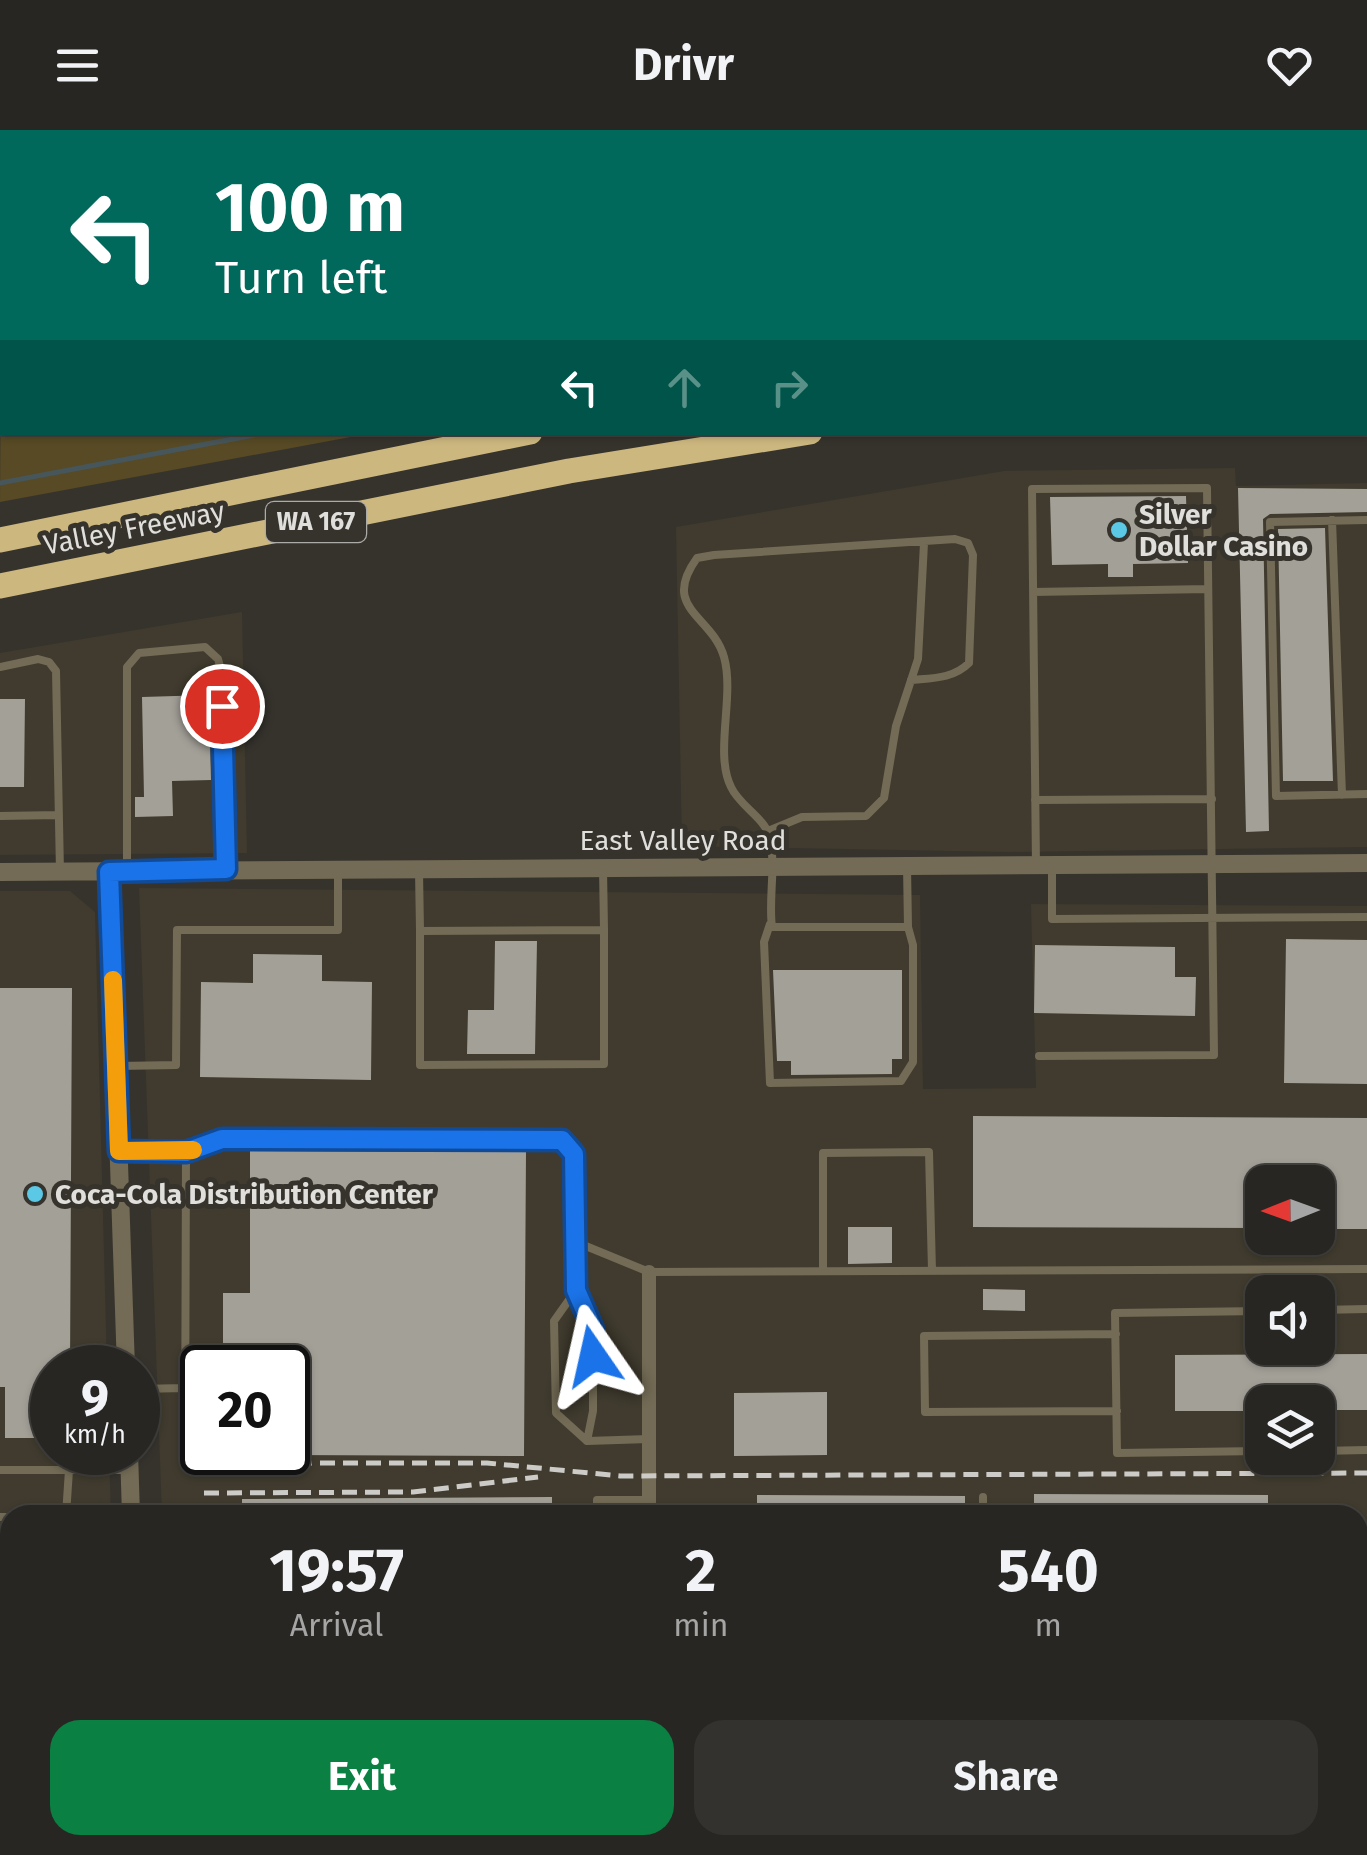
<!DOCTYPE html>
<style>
:root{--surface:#282622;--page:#34322f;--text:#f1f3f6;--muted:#a5a5a5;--line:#444340;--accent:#0b8043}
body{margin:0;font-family:"Fira Sans",sans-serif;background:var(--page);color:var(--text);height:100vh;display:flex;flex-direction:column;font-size:38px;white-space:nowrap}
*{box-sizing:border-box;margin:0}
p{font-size:32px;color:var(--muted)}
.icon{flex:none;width:55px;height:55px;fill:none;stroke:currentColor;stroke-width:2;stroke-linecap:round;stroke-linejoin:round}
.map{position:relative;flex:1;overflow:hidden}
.details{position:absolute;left:0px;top:1375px;width:1368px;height:350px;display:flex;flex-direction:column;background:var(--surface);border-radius:30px 30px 0 0;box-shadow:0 2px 8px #0004,0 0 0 2px var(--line)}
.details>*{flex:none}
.top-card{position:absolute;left:0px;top:0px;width:1368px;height:305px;box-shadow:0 2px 8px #0004,0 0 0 2px var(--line);background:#00695c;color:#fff;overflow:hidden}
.needle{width:65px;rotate:269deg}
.fabs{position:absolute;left:1245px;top:1035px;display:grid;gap:20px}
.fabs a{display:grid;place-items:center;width:90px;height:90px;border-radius:20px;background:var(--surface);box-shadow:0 2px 8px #0004,0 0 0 2px var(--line);font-size:50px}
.speed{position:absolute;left:30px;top:1215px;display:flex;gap:20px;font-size:50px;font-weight:700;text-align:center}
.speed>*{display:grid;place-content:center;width:130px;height:130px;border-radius:50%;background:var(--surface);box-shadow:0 2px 8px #0004,0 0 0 2px var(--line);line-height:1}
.speed small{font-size:25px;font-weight:400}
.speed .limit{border:5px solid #111;border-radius:15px;background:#fff;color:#111}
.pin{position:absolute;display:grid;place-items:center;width:85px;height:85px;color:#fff;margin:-42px;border:5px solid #fff;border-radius:50%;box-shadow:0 2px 10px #0007}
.me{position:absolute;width:110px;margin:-55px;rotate:349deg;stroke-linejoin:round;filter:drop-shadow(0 0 8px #0008)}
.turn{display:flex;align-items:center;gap:35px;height:210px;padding:0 50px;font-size:45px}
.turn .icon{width:130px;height:130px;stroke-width:2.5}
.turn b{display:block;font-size:70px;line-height:85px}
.lanes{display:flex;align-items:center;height:95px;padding:0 50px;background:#0003;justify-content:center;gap:50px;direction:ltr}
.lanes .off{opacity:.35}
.eta{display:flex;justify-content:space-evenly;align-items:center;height:170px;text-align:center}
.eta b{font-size:60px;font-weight:700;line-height:70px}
.primary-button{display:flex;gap:20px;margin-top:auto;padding:20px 50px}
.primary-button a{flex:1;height:115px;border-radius:30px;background:var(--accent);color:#fff;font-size:40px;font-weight:700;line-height:115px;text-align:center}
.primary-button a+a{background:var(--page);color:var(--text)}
header{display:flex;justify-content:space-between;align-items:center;height:130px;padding:0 50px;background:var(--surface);font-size:45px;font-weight:700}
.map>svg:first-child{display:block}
</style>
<header><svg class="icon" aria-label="menu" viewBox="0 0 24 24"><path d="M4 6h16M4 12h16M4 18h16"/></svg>Drivr<svg class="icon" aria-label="heart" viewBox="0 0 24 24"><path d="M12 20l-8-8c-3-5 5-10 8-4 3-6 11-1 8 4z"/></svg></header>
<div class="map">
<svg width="1367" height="1725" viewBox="0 0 1367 1725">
<rect width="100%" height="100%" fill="#36332d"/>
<!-- built -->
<path fill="#403b2e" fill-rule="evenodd" d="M1235,338L1236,356L1367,353V717L1009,722L682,716L676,397L1004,341Z
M242,482L247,723L0,725V523Z
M139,758L920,765L923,959L1036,958L1031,774L1367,776V1611H1358V1385H162ZM1262,1052H1318V1108H1262ZM1262,1162H1318V1218H1262ZM202,1238H288V1322H202ZM1262,1272H1318V1328H1262Z
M0,761H70L95,782L107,1237L52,1238V1322L109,1323L111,1385H10V1457H0Z
M1367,1660V1725H1068V1715H1358V1661Z"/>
<!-- green -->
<path fill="#574a25" d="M93,0H1367V195L1365,2Z
M2,59V302L372,303L0,372Z
M0,1457H10V1629H0Z
M173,1715H1048L1049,1725H173Z"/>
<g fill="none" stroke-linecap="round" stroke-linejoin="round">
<!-- stream -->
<path stroke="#47565a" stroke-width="5" d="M1365,169H1367
M0,353L270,302"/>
</g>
<!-- building -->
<path fill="#a3a098" d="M1238,358L1367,359V382L1270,384L1263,389L1269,701L1246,702Z
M1186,366L1188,433L1133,434V447H1108V434L1052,435L1050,367Z
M1325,398L1333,651H1283L1278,399Z
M209,565L211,650L172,651L173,686L135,687V667H144L142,567Z
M0,569H25L24,657H0Z
M1286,809L1367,810V954L1284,953Z
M495,811H537L535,924H467L468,880H494Z
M1035,815L1175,817V847H1196L1195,886L1034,883Z
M253,824L322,825V851L372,852L371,950L200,947L201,852L253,853Z
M773,840H902V929H892V944L791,945V931H777Z
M0,858H72L70,1238H52V1308H5V1257H0Z
M973,986L1367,988V1099H1318V1052H1262V1098L973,1097Z
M250,1021L526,1022L524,1326L288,1325V1238H223V1163H250Z
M848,1097H892V1133L848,1134Z
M983,1159L1025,1160V1181L983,1180Z
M1367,1224V1280H1318V1272H1262V1281H1175V1225Z
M827,1262V1325L734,1326V1263Z
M1034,1364L1268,1365V1385H1034Z
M757,1365L965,1366V1385H757Z
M552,1367V1385H242V1369Z"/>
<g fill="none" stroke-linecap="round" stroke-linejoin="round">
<!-- service -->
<path stroke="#736b55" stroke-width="8" d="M1332,390L1342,665
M1367,390L1270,392L1276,666L1367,664
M1033,462L1208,459
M0,537L38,529L49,532L56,541L60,742
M1035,670L1212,669
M0,686L59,685
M768,701L802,687L866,686L884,668L896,596L918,529L924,413
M1036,736L1032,359L1207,358L1214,925L1039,926
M1052,738V789L1367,787
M127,739V537L139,523L205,517L218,529L221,540L226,739
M419,741L420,801L604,800L603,738
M770,794L764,812L770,953L901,951L913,932V815L908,797L907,736
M908,797H772C768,767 777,736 769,705C764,688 739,675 731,657C714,623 735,566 724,527C712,485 660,479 697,428L714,425L955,409L968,413L973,425L969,533C953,549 932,548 911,550
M420,801V935L604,934V800
M118,936L176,935L177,800H338V740
M119,1021L186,1023L223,1009L562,1010L575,1024L576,1160L554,1191L556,1283L587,1311L649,1309
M576,1112L649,1142L1367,1139
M823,1141V1023L929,1022L932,1141
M576,1160L593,1199V1281L587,1311
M1318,1180L1367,1179
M1262,1181L1115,1183L1117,1323L1262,1321
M1116,1204L924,1206L925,1282L1117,1281
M138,1259L185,1258
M1318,1321L1367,1320
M185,1336L186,1023
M0,1340H130
M983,1367V1385
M1298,1377V1385
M131,1381L191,1379V1385
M649,1382L699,1385
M66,1385L69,1340
M597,1385V1370H649
M0,1387H10
M0,1425H10
M1358,1690H1367"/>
<!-- minor -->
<path stroke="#736b55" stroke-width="14" d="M649,1142V1385"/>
<!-- tertiary -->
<path stroke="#736b55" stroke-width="18" d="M0,742L1367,733
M109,742L126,1238
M129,1322L131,1385
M141,1715V1725"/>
<!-- secondary -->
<path stroke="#978a67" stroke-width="20" d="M1358,1637H1367
M0,1645H10"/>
<!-- motorway -->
<path stroke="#ccb77f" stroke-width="25" d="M1365,238H1367
M1365,274H1367
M0,410L530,302
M0,456L569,341L810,302"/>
<!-- rail -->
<path stroke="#cccbc7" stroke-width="5" stroke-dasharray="15 8" stroke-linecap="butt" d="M251,1333H487L620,1346L1367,1343
M204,1363L413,1362L538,1347"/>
</g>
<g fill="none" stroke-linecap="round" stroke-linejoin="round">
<defs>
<path id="route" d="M222,576L226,739L109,742L119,1021L186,1022L222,1009L562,1010L574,1024L576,1160L593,1199V1226"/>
</defs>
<!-- route casing -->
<use href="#route" stroke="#114b97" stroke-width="25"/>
<!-- route -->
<use href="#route" stroke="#1a73e8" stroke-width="18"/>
<!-- slow -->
<path stroke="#f59e0b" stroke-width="18" d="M113,850L119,1021L193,1020"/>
</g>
<!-- markers -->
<g fill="#5bc8e6" stroke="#36332d" stroke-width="4">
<circle cx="1119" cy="400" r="10"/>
<circle cx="35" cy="1064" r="10"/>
</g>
<g text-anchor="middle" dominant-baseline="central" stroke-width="10" stroke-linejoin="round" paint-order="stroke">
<!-- shield labels -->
<rect fill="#36332d" stroke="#adaba7" stroke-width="2.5" x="266" y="372" width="100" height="40" rx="8"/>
<g font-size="25" font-weight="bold" fill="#e0dfdb">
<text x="316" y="392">WA 167</text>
</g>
<!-- poi labels -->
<g font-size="28" font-weight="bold" fill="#e0dfdb" stroke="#36332d" text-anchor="start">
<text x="1139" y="384">Silver<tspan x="1139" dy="32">Dollar Casino</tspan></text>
<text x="55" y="1064">Coca-Cola Distribution Center</text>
</g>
<!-- street labels -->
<g font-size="28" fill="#e0dfdb" stroke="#36332d">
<text transform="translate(134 398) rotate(-11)">Valley Freeway</text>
<text x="683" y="710">East Valley Road</text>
</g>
</g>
</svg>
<div class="fabs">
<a><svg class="needle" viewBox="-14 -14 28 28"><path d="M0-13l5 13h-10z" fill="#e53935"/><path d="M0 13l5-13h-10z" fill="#a5a5a5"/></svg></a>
<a><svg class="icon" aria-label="sound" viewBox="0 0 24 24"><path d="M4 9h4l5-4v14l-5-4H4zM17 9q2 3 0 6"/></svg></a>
<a><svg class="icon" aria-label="layers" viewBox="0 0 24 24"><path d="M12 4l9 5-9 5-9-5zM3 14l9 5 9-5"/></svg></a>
</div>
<div class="speed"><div>9<small>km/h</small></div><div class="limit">20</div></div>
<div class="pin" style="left:222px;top:576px;background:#d93025"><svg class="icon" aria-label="arrive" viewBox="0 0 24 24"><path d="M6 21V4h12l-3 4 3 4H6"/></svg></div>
<svg class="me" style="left:593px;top:1226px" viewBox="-20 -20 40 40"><path d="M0-17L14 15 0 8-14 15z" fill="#1a73e8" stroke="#fff" stroke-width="4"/></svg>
<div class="top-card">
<div class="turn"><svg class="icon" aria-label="left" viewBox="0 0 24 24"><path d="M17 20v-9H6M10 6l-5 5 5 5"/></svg><div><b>100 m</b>Turn left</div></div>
<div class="lanes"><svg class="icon" aria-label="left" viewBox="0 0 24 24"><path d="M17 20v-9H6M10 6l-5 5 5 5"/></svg><svg class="icon off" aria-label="ahead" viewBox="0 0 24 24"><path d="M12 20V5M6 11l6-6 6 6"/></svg><svg class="icon off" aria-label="right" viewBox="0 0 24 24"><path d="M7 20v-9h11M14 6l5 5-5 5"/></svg></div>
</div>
<section class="details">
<div class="eta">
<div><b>19:57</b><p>Arrival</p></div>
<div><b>2</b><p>min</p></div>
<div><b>540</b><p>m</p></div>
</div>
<div class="primary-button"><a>Exit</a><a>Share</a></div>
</section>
</div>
